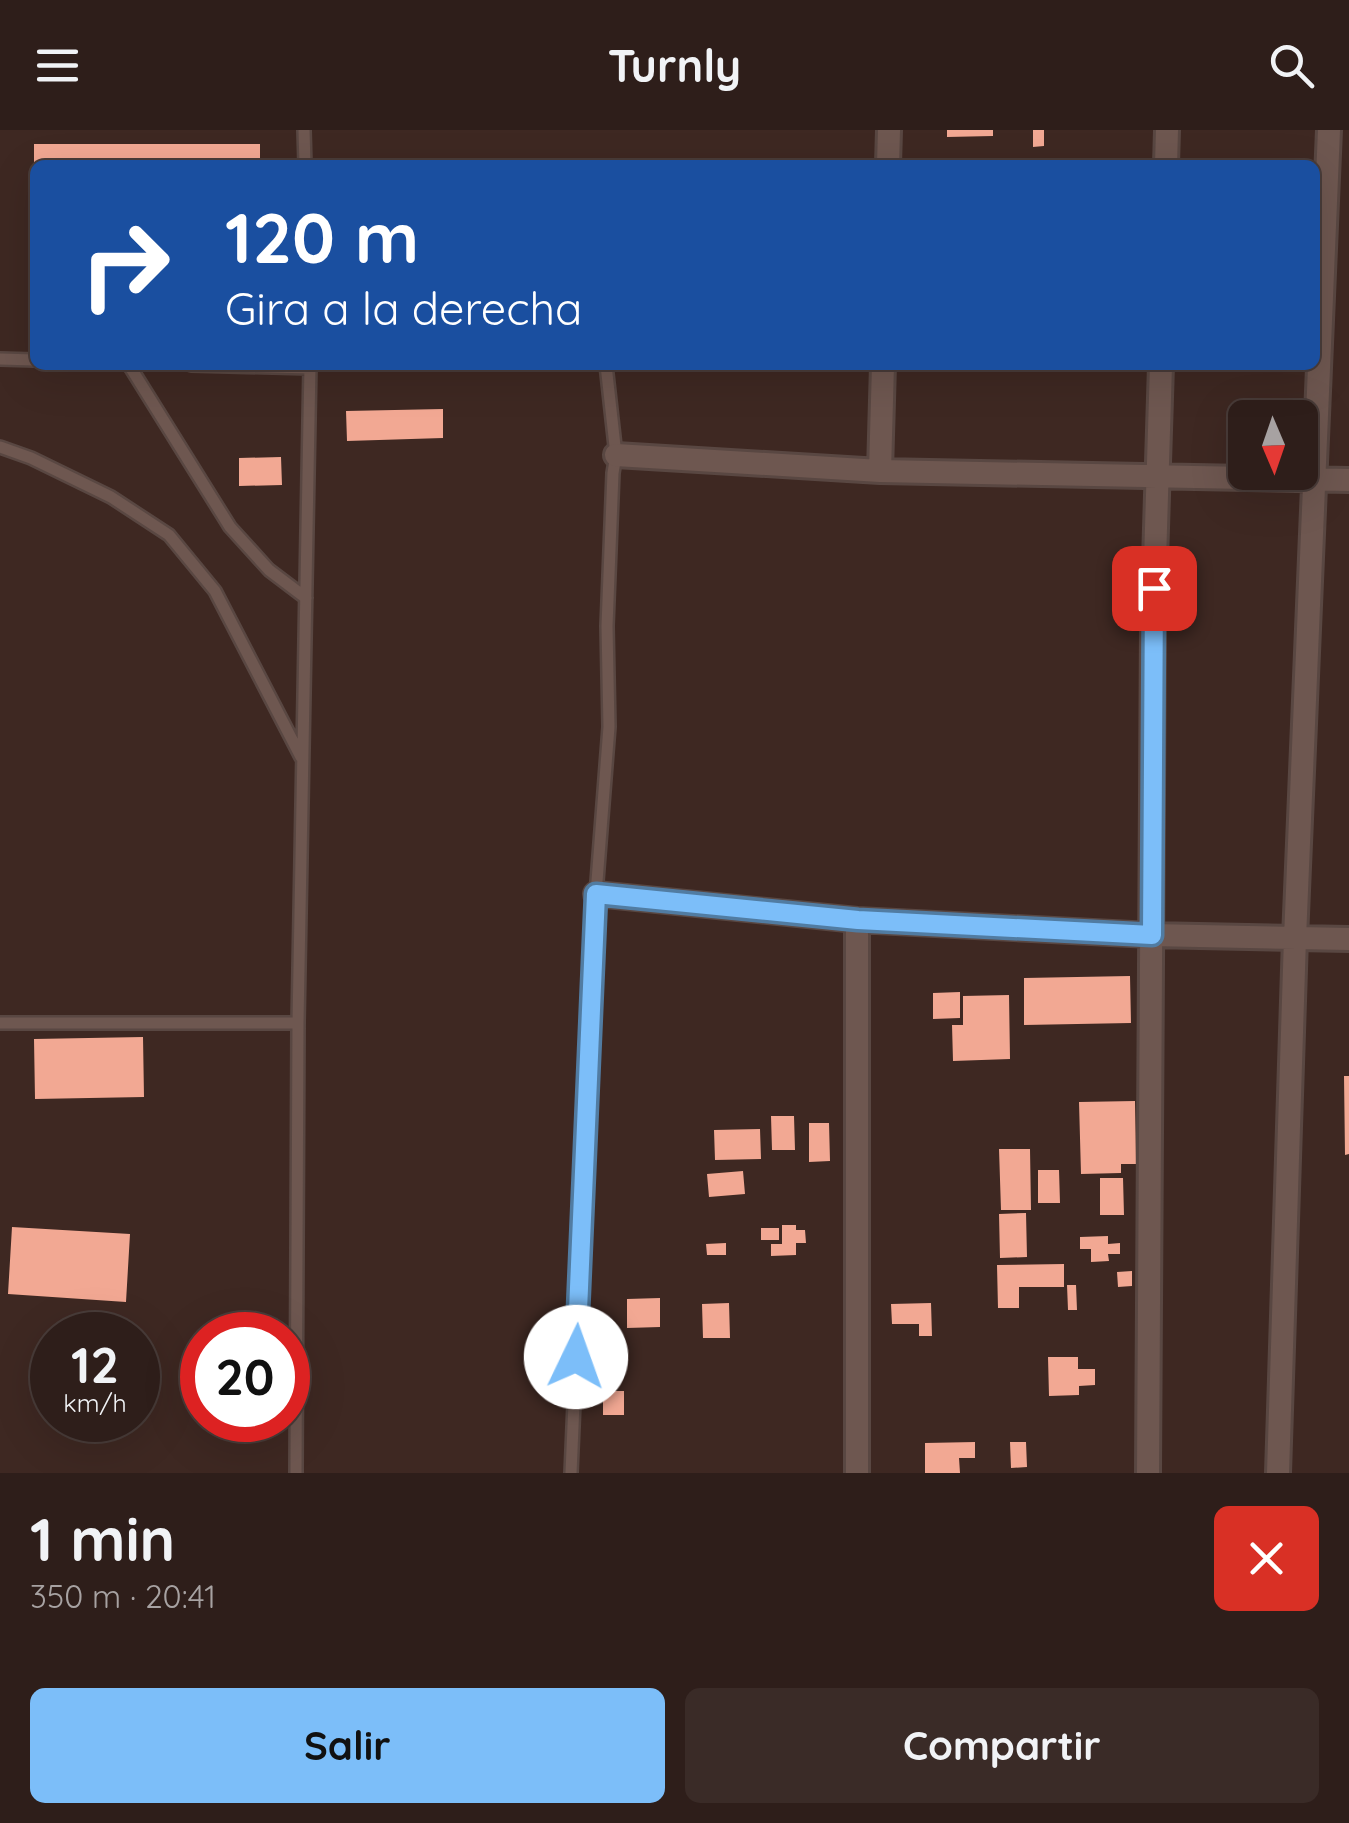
<!DOCTYPE html>
<html lang="es">
<meta charset="utf-8">
<style>
:root{--surface:#2e1e1a;--page:#3a2b27;--text:#f1f3f6;--muted:#a7a2a2;--line:#493c39;--accent:#7cbef9}
body{margin:0;font-family:Quicksand,sans-serif;background:var(--page);color:var(--text);height:100vh;display:flex;flex-direction:column;font-size:38px;white-space:nowrap}
*{box-sizing:border-box;margin:0}
p{font-size:32px;color:var(--muted)}
.icon{flex:none;width:55px;height:55px;fill:none;stroke:currentColor;stroke-width:2;stroke-linecap:round;stroke-linejoin:round}
.map{position:relative;height:1343px;overflow:hidden}
.panel{display:flex;flex-direction:column;background:var(--surface);flex:1}
.panel>*{flex:none}
.guide{position:absolute;left:30px;top:30px;width:1290px;height:210px;border-radius:15px;box-shadow:0 10px 40px #0002,0 0 0 2px var(--line);background:#1a4fa0;color:#fff;overflow:hidden}
.needle{width:65px;rotate:178deg}
.fabs{position:absolute;left:1228px;top:270px;display:grid;gap:20px}
.fabs a{display:grid;place-items:center;width:90px;height:90px;border-radius:15px;background:var(--surface);box-shadow:0 10px 40px #0002,0 0 0 2px var(--line);font-size:50px}
.speed{position:absolute;left:30px;top:1182px;display:flex;gap:20px;font-size:50px;font-weight:700;text-align:center}
.speed>*{display:grid;place-content:center;width:130px;height:130px;border-radius:50%;background:var(--surface);box-shadow:0 10px 40px #0002,0 0 0 2px var(--line);line-height:1}
.speed small{font-size:25px;font-weight:400}
.speed .limit{border:15px solid #d22;background:#fff;color:#111}
.pin{position:absolute;display:grid;place-items:center;width:85px;height:85px;color:#fff;margin:-42px;border-radius:20px;box-shadow:0 5px 15px #0006}
.me{position:absolute;width:110px;margin:-55px;rotate:3deg;stroke-linejoin:round;filter:drop-shadow(0 0 8px #0008)}
.turn{display:flex;align-items:center;gap:35px;height:210px;padding:0 30px;font-size:45px}
.turn .icon{width:130px;height:130px;stroke-width:2.5}
.turn b{display:block;font-size:70px;line-height:85px}
.round{display:grid;place-items:center;flex:none;width:105px;height:105px;border-radius:15px;background:var(--page)}
.overview{display:flex;align-items:center;justify-content:space-between;height:170px;padding:0 30px}
h1{font-size:60px;font-weight:700;line-height:75px}
.button{display:flex;gap:20px;margin-top:auto;padding:20px 30px}
.button a{flex:1;height:115px;border-radius:15px;background:var(--accent);color:#111;font-size:40px;font-weight:700;line-height:115px;text-align:center}
.button a+a{background:var(--page);color:var(--text)}
header{display:flex;justify-content:space-between;align-items:center;height:130px;padding:0 30px;background:var(--surface);font-size:45px;font-weight:700}
.map>svg:first-child{display:block}
</style>
<header><svg class="icon" aria-label="menu" viewBox="0 0 24 24"><path d="M4 6h16M4 12h16M4 18h16"/></svg>Turnly<svg class="icon" aria-label="search" viewBox="0 0 24 24"><circle cx="10" cy="10" r="6"/><path d="M15 15l6 6"/></svg></header>
<div class="map">
<svg width="1349" height="1343" viewBox="0 0 1349 1343">
<rect width="100%" height="100%" fill="#3e2822"/>
<!-- building -->
<path fill="#f2a893" d="M947,0H993V6L947,7Z
M1033,0H1044V16L1033,17Z
M34,14H260V35H34Z
M443,279V308L347,311L346,281Z
M281,327L282,355L239,356V328Z
M1130,846L1131,893L1024,895V848Z
M960,862V888L933,889V863Z
M1009,865L1010,929L953,931L952,895H963V866Z
M143,907L144,967L35,969L34,909Z
M1344,946H1349V1024L1345,1025Z
M1135,971L1136,1034H1121V1043L1081,1044L1079,972Z
M771,986H794L795,1020H772Z
M809,993H829L830,1031L809,1032Z
M760,999L761,1029L715,1030L714,1000Z
M999,1019H1030L1031,1080H1001Z
M1038,1040H1059L1060,1073H1038Z
M743,1041L745,1064L709,1067L707,1044Z
M1100,1048H1123L1124,1085H1100Z
M1026,1083L1027,1127L1000,1128L999,1084Z
M782,1095H796V1100H805L806,1113H796V1125L771,1126V1114H782Z
M12,1097L130,1104L126,1172L8,1164Z
M761,1098H779V1110H761Z
M1108,1106V1114L1120,1113V1124H1108L1109,1131L1091,1132V1119H1080V1107Z
M726,1113V1125H707L706,1114Z
M1064,1134V1157H1019V1178H998L997,1135Z
M1132,1141V1156L1118,1157L1117,1142Z
M1067,1155H1076L1077,1180H1068Z
M660,1168V1197L627,1198V1169Z
M729,1173L730,1208H703L702,1174Z
M931,1173L932,1206H919V1194H892L891,1174Z
M1048,1227H1078V1239H1095V1255L1079,1256V1265L1049,1266Z
M603,1261H624V1285H603Z
M975,1312V1328H959L960,1343H925V1313Z
M1010,1312H1026L1027,1337L1011,1338Z"/>
<g fill="none" stroke-linecap="round" stroke-linejoin="round">
<defs>
<path id="service" d="M304,0L305,35
M0,229L35,230
M129,235L230,397L269,440L306,468
M191,235L310,238
M0,317L31,328L111,367L169,405L215,461L301,627
M0,893H298
M296,1343L298,893L310,235
M571,1343L596,764L609,597L607,496L613,343L616,325L606,235"/>
<path id="minor" d="M888,35L889,0
M1166,35L1167,0
M616,325L880,341L1349,350
M880,341L883,235
M596,764L857,790L1151,805L1349,809
M857,1343V790
M1148,1343L1153,496L1161,235
M1278,1343L1295,808L1329,0"/>
</defs>
<!-- service casing -->
<use href="#service" stroke="#594742" stroke-width="16"/>
<!-- minor casing -->
<use href="#minor" stroke="#594742" stroke-width="28"/>
<!-- service -->
<use href="#service" stroke="#6e5750" stroke-width="11"/>
<!-- minor -->
<use href="#minor" stroke="#6e5750" stroke-width="22"/>
</g>
<g fill="none" stroke-linecap="round" stroke-linejoin="round">
<defs>
<path id="route" d="M576,1227L596,764L858,790L1152,805L1154,458"/>
</defs>
<!-- route casing -->
<use href="#route" stroke="#517ca2" stroke-width="25"/>
<!-- route -->
<use href="#route" stroke="#7cbef9" stroke-width="18"/>
</g>
</svg>
<div class="fabs">
<a><svg class="needle" viewBox="-14 -14 28 28"><path d="M0-13l5 13h-10z" fill="#e53935"/><path d="M0 13l5-13h-10z" fill="#a7a2a2"/></svg></a>
</div>
<div class="speed"><div>12<small>km/h</small></div><div class="limit">20</div></div>
<div class="pin" style="left:1154px;top:458px;background:#d93025"><svg class="icon" aria-label="arrive" viewBox="0 0 24 24"><path d="M6 21V4h12l-3 4 3 4H6"/></svg></div>
<svg class="me" style="left:576px;top:1227px" viewBox="-20 -20 40 40"><circle r="19" fill="#fff"/><path d="M0-13L10 11 0 6-10 11z" fill="#7cbef9"/></svg>
<div class="guide">
<div class="turn"><svg class="icon" aria-label="right" viewBox="0 0 24 24"><path d="M7 20v-9h11M14 6l5 5-5 5"/></svg><div><b>120 m</b>Gira a la derecha</div></div>
</div>
</div>
<section class="panel">
<div class="overview"><div><h1>1 min</h1><p>350 m · 20:41</p></div><a class="round" style="background:#d93025;color:#fff"><svg class="icon" aria-label="close" viewBox="0 0 24 24"><path d="M6 6l12 12M18 6L6 18"/></svg></a></div>
<div class="button"><a>Salir</a><a>Compartir</a></div>
</section>
